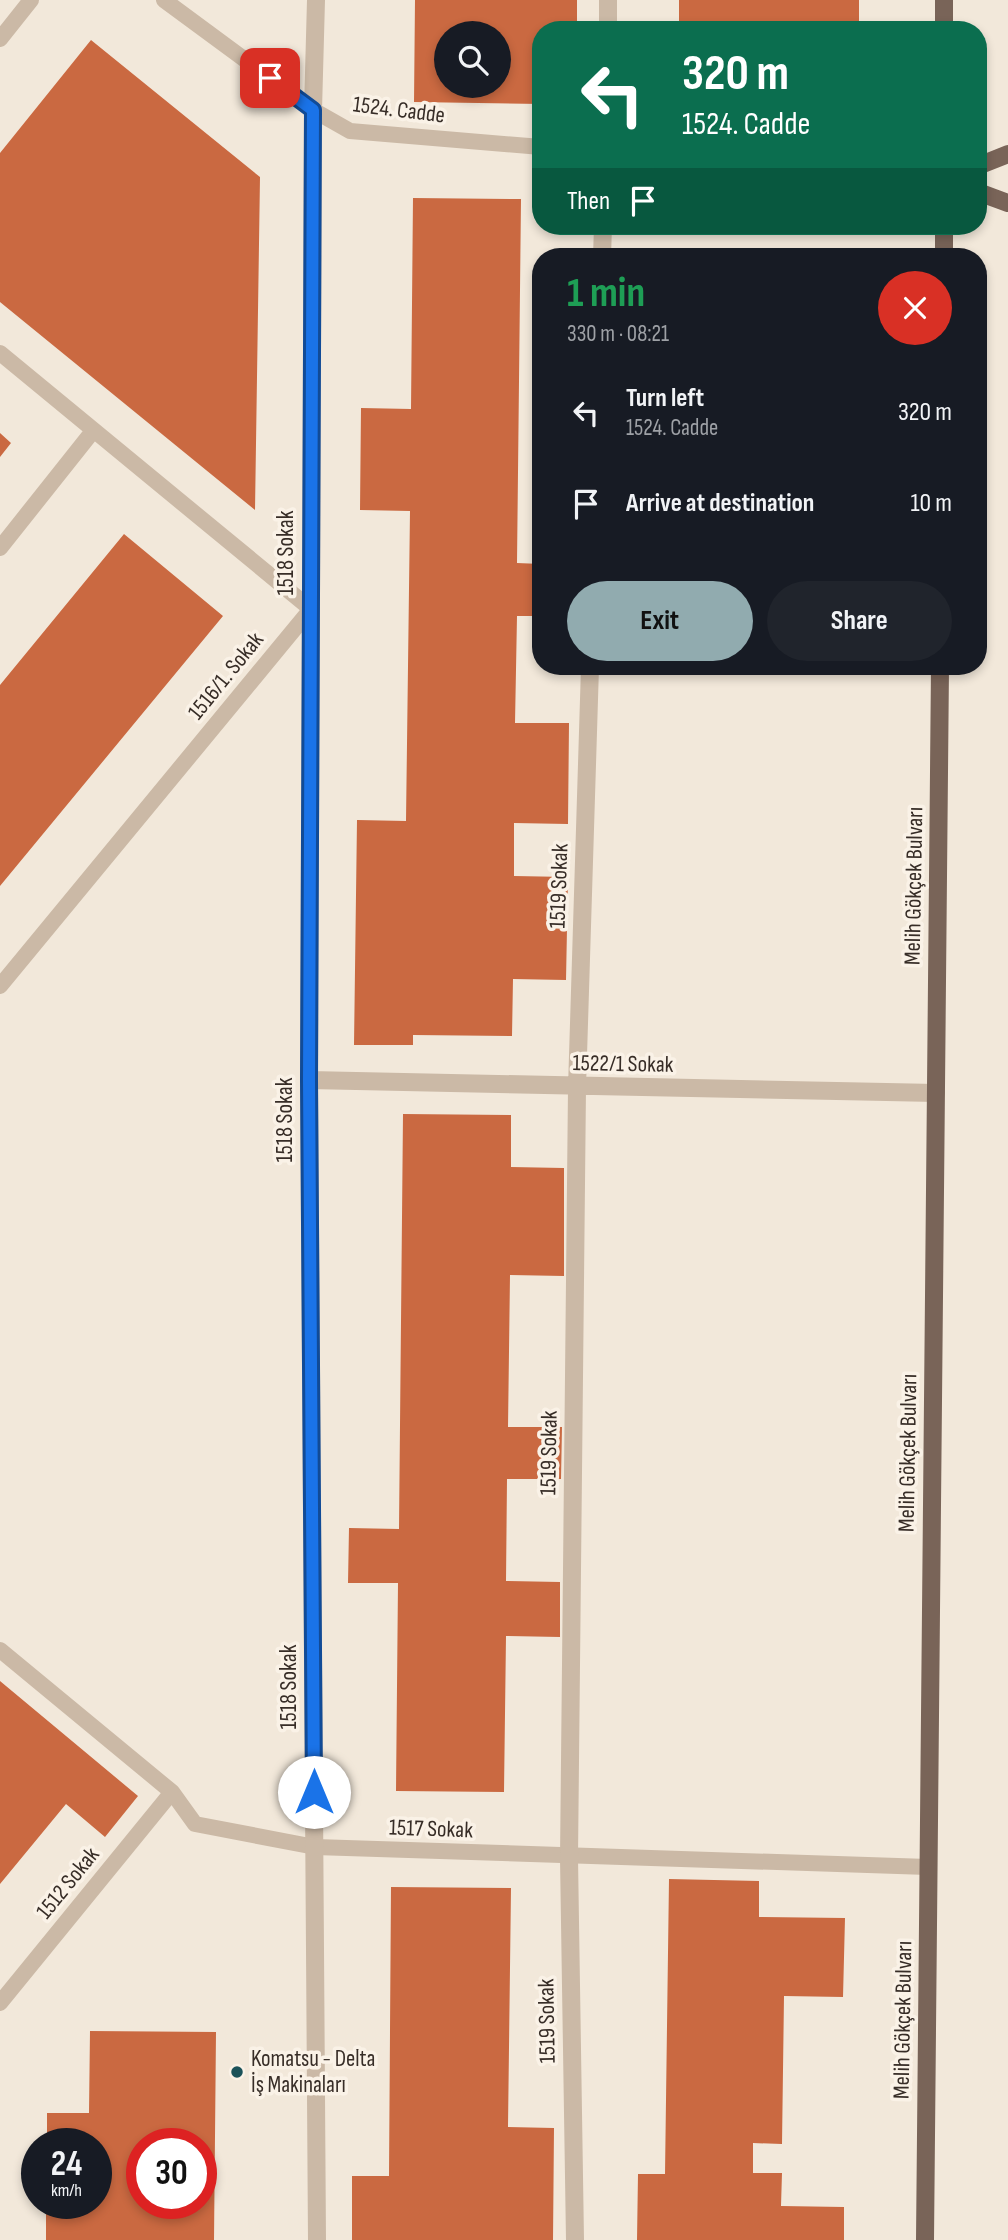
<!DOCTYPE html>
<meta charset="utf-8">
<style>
:root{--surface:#171b24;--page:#20242c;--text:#f1f3f6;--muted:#9ea1a6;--accent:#91abaf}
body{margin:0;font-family:"Sofia Sans Condensed",sans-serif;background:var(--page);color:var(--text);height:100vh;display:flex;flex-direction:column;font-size:26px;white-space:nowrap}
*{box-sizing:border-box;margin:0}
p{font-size:23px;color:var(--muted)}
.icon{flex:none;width:38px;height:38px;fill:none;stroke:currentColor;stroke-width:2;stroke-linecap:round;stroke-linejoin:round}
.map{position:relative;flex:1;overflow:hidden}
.details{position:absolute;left:532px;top:248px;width:455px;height:427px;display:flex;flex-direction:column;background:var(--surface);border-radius:28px;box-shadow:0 4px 10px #0003}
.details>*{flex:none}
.banner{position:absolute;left:532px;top:21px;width:455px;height:214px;border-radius:28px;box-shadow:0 4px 10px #0003;background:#0b6e4f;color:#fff;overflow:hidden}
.controls{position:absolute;left:434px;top:21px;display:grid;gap:14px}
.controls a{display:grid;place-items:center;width:77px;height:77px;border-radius:50%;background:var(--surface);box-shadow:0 4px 10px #0003;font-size:35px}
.speed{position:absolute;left:21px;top:2128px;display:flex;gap:14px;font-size:35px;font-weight:700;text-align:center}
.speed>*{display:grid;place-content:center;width:91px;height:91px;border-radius:50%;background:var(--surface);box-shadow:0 4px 10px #0003;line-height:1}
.speed small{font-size:18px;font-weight:400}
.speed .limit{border:10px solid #d22;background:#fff;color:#111}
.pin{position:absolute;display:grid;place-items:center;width:60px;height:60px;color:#fff;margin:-30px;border-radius:14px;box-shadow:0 4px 10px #0006}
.me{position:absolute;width:77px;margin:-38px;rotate:0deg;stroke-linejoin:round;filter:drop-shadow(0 0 5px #0008)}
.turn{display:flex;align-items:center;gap:24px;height:147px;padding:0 35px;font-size:32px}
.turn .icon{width:91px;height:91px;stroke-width:2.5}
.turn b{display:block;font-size:49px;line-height:60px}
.then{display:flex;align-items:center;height:66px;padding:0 35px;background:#0003;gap:14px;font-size:26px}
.round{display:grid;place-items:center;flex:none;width:74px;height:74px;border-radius:37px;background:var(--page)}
.head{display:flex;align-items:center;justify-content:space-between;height:119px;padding:0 35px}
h1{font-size:42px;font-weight:700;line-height:52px;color:#1e9e55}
.cta{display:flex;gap:14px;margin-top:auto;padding:14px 35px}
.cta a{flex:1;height:80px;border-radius:42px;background:var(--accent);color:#111;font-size:28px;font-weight:700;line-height:80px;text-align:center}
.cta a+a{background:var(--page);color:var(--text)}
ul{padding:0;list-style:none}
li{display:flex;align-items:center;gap:21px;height:91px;padding:0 35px}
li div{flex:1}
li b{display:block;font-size:26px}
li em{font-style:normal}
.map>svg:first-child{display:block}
</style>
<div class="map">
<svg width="1008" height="2240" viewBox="0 0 1008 2240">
<rect width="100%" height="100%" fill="#f2e8da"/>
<!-- building -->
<path fill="#ca6941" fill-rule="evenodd" d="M415,0H577V30H541V104L414,102ZM446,33H499V86H446Z
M679,0H859V30H679Z
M91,40L260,177L255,510L0,302V153Z
M413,198L521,199L517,563L541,564V616H517L515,723H569L568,824L514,823V876L568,877L566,980L513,979L512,1036L413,1035V1045H354L357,820L406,821L410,511L360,510L361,408L411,409Z
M0,433L11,443L0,457Z
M124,534L223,616L0,886V685Z
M403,1114L511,1115V1167L564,1168V1276L510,1275L508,1427H562L561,1479H507L506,1581L560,1582V1637L506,1636L504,1792L396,1791L398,1583H348L349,1528L399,1529Z
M0,1681L138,1796L105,1837L66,1804L0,1884Z
M669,1879L759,1881V1917L845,1918L843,1997L784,1996L782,2144L753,2143V2173H782L781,2206L844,2207V2240H637L638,2174H665Z
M391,1887L511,1888L508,2127L554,2128L553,2240H352V2176H389Z
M90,2031L216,2032L214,2240H46V2203H96V2144H47V2113H89ZM142,2144H201V2203H142Z"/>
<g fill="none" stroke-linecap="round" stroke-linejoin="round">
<!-- service -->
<path stroke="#cbb9a6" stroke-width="16" d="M164,0L313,110L350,131L541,147
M0,39L31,0
M0,353L311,609L0,986
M0,548L93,431
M0,1650L172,1792L195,1824L315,1847L928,1867
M0,2003L172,1792"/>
<!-- minor -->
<path stroke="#cbb9a6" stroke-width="18" d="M316,0L313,110L309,1080L317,2240
M608,30V0
M602,257L603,226
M309,1080L936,1093
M575,2240L569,1858L577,1088L590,667"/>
<!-- primary -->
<path stroke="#796458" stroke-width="18" d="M944,0V30
M978,166L1008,154
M978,192L1008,203
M944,257V226
M925,2240L940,667"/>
</g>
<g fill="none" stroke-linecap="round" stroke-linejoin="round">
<defs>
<path id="route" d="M270,78L313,110L309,1080L314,1792"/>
</defs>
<!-- route casing -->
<use href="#route" stroke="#114b97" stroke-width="18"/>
<!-- route -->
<use href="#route" stroke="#1a73e8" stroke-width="12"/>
</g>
<!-- markers -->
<circle fill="#1b5259" stroke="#faf2e7" stroke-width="2.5" cx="237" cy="2072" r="7"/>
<g text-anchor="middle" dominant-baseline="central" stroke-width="7" stroke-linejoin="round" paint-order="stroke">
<!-- street labels -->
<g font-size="23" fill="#372d27" stroke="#faf2e7">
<text transform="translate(399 110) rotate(7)">1524. Cadde</text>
<text transform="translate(286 553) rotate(-90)">1518 Sokak</text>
<text transform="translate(226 676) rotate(-51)">1516/1. Sokak</text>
<text transform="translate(559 886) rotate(-88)">1519 Sokak</text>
<text transform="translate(914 886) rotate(-89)">Melih Gökçek Bulvarı</text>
<text transform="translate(623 1064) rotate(1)">1522/1 Sokak</text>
<text transform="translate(285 1120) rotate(-90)">1518 Sokak</text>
<text transform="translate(549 1453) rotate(-89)">1519 Sokak</text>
<text transform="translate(908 1453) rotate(-89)">Melih Gökçek Bulvarı</text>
<text transform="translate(289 1687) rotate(-90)">1518 Sokak</text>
<text transform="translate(431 1829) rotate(2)">1517 Sokak</text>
<text transform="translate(68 1883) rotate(-51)">1512 Sokak</text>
<text transform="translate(903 2020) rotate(-89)">Melih Gökçek Bulvarı</text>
<text transform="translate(547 2021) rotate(-91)">1519 Sokak</text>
</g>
<!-- poi labels -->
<g font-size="23" fill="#372d27" stroke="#faf2e7" text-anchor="start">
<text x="251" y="2059">Komatsu - Delta<tspan x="251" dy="26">İş Makinaları</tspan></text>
</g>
</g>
</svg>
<div class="controls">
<a><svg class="icon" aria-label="search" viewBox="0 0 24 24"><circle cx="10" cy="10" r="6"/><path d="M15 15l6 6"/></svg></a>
</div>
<div class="speed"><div>24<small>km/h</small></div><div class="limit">30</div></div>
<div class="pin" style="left:270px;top:78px;background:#d93025"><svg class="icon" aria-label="arrive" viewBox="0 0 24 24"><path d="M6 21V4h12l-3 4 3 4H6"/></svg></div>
<svg class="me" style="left:314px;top:1792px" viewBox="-20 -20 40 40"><circle r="19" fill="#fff"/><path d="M0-13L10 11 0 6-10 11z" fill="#1a73e8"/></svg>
<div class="banner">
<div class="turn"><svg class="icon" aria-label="left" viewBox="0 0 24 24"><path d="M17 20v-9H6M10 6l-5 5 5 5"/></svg><div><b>320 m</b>1524. Cadde</div></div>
<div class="then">Then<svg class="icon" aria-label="arrive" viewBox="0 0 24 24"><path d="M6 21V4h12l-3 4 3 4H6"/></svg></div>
</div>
<section class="details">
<div class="head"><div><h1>1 min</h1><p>330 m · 08:21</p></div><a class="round" style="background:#d93025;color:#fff"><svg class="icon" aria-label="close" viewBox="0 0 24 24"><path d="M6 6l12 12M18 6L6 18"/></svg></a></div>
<ul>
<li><svg class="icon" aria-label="left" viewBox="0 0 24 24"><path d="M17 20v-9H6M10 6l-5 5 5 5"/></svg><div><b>Turn left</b><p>1524. Cadde</p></div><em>320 m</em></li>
<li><svg class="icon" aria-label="arrive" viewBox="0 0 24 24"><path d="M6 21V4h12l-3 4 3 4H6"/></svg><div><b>Arrive at destination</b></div><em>10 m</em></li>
</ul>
<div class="cta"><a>Exit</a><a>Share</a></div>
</section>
</div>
